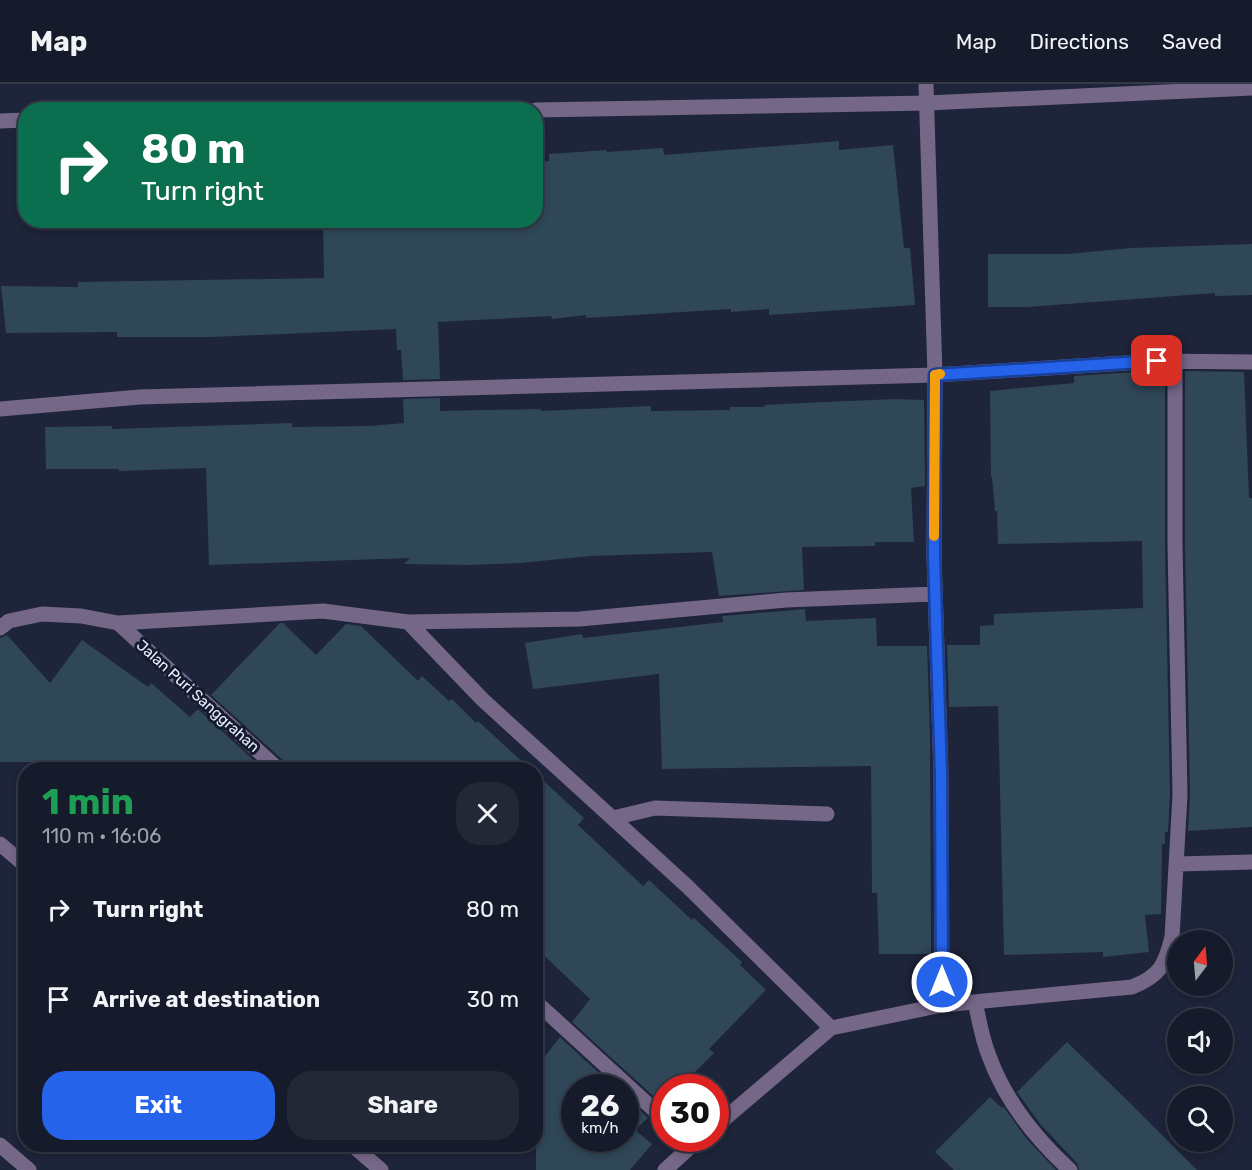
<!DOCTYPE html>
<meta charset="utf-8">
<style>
:root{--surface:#161b2b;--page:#232837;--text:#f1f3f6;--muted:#9ea1a9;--line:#353947;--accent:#2563eb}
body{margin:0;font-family:Rubik,sans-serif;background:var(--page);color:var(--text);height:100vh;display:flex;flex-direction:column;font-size:22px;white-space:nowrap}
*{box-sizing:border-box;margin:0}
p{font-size:20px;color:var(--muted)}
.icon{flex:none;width:33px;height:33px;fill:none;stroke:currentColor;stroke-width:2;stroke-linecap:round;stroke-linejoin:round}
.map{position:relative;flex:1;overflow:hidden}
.side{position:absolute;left:18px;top:678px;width:525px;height:390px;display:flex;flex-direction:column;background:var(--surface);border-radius:24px;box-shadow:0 3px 9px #0003,0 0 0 2px var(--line)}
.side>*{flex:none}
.hud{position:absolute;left:18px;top:18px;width:525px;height:126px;border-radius:24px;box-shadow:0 3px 9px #0003,0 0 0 2px var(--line);background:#0b6e4f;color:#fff;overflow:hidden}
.needle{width:39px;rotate:16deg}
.controls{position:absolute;left:1167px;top:846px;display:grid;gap:12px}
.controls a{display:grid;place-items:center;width:66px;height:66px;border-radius:50%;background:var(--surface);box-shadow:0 3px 9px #0003,0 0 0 2px var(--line);font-size:30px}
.speed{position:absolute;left:561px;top:990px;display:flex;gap:12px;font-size:30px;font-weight:700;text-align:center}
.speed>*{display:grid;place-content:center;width:78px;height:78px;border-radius:50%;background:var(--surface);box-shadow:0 3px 9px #0003,0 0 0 2px var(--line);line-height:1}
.speed small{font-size:15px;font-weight:400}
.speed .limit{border:9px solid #d22;background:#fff;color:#111}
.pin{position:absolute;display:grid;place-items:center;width:51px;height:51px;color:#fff;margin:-26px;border-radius:12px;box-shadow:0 3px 9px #0006}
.me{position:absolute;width:66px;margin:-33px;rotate:0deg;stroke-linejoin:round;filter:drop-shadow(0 0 4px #0008)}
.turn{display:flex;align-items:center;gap:21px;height:126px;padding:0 24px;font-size:27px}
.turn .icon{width:78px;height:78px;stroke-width:2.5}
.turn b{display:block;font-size:42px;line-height:51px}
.round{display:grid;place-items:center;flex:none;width:63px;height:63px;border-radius:24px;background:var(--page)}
.head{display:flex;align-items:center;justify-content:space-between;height:102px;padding:0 24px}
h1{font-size:36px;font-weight:700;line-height:45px;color:#1e9e55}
.button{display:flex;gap:12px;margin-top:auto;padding:12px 24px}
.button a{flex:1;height:69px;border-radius:24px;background:var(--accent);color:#fff;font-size:24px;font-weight:700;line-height:69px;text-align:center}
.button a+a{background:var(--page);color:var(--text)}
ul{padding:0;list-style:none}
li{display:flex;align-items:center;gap:18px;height:90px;padding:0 24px}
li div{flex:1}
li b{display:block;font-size:22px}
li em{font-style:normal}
header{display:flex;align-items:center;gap:36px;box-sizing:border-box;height:84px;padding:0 30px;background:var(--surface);border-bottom:2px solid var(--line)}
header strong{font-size:28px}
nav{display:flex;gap:33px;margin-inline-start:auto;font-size:21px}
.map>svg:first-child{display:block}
</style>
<header>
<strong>Map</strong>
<nav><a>Map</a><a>Directions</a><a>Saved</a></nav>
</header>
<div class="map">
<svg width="1252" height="1086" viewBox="0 0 1252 1086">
<rect width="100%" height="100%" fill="#1e2439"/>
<!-- building -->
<path fill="#2f4757" d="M839,57V66L893,61L904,164H910L915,221L769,231V225L731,228V225L586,234V231L552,235L551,232L438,238L440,295L403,296L401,266H397L396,245L211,253H117V248L6,249L1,202L78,203V198L324,194L323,136H536V78L549,77V70L607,66V68L663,64L664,71Z
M1252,160V211L1215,212V209L1027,223H988V170H1067L1131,164Z
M1152,287H1165V461L1170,711L1168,748H1165V760H1162L1161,830L1145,831L1149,868L1103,873V868L1004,871L998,622L949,623L947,561H980V542L994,541V530L1143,524L1142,457L998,460L997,427H995L992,393H991L990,307L1074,299V292Z
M1185,287L1244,288L1249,414H1252V743L1188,747L1190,711L1185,461Z
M440,314V327L541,325V327L651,322V327L730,326V323H765L764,321L802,319L895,315L924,316L925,402L911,404L914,458H875V462L802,463L804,506L719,512L712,468L591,472L520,479L468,481L404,480L410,474L209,481L206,384L119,387V385H46L45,343L112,342V345L292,339V343L370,342L404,339L403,315Z
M805,525L806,537L876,534L877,562H927L930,651L931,870H879L877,809H872L871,682L662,685L659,590L533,605L525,559L582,550L583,554L723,538L722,532Z
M280,539H283L316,571L346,540L361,542L418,597L422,592L449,617L452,615L476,639L478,637L531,686H288L286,679L211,611Z
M7,551L50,599L82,556L148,603L151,599L190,633L198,625L264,686H26L33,678H0V554Z
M536,690L584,734L578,741L643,802L649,796L692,836L694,834L742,878L740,881L766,906L709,965L714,969L679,1004H664V1017L662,1020L572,938L590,915L536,864Z
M560,953L615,1004H574V1054H626V1013L648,1034L635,1046L652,1060L630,1086H536V984Z
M1067,958L1129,1018L1197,1086H1079L1077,1079L1041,1041L1017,1008Z
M990,1013L1002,1024L1003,1022L1026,1054L1056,1086H954L935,1068Z"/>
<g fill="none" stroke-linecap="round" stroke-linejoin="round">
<!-- minor -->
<path stroke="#756788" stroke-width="15" d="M926,0L935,291L934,472L941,690L942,921
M536,26L927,19L1252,4
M0,37L26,36
M0,325L140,313L935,291L1157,277L1252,278
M408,538L483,616L688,803L831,944
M118,539L279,686
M0,544L9,537L42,530L81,532L118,539L323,527L408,538L580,535L786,516L934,510
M613,734L655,724L827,730
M0,760L26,782
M1177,780L1252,778
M536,918L664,1035
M975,918C979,935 982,955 989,972C1005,1016 1035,1054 1070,1086
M716,1042L831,944L942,921L1132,903C1160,892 1165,881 1172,853L1180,711L1175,461V277
M351,1060L381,1086
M0,1061L29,1086
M665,1086L700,1054"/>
</g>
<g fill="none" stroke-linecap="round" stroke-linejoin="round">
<defs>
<path id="route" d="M942,898L941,690L934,472L935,291L1157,277"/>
</defs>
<!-- route casing -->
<use href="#route" stroke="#184099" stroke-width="15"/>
<!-- route -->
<use href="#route" stroke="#2563eb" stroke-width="10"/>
<!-- slow -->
<path stroke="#f59e0b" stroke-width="10" d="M934,452L935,291L940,290"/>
</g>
<g text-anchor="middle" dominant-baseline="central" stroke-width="6" stroke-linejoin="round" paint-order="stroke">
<!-- street labels -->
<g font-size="15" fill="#ebf0fe" stroke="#151b2f">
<text transform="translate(198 612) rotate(42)">Jalan Puri Sanggrahan</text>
</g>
</g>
</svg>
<div class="controls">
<a><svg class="needle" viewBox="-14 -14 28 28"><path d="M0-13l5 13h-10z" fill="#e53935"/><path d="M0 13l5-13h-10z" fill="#9ea1a9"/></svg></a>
<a><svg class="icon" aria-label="sound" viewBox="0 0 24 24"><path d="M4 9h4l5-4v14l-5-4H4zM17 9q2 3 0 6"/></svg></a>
<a><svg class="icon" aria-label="search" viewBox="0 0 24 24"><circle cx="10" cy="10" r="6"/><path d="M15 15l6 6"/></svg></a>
</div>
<div class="speed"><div>26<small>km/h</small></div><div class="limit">30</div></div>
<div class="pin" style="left:1157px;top:277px;background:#d93025"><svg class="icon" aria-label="arrive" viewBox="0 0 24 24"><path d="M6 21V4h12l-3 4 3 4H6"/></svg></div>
<svg class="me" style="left:942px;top:898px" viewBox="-20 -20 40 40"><circle r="17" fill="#2563eb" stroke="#fff" stroke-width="3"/><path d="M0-11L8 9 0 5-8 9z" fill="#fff"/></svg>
<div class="hud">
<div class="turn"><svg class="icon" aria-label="right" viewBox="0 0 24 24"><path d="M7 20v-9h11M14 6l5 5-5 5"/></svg><div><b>80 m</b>Turn right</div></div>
</div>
<section class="side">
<div class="head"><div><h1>1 min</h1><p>110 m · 16:06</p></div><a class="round"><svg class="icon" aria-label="close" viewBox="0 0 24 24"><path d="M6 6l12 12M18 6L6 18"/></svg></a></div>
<ul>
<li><svg class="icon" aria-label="right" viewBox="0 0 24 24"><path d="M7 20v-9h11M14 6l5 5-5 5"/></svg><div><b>Turn right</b></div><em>80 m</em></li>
<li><svg class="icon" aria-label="arrive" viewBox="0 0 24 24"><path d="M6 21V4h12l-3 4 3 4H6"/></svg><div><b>Arrive at destination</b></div><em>30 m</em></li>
</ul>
<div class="button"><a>Exit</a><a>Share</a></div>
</section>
</div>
